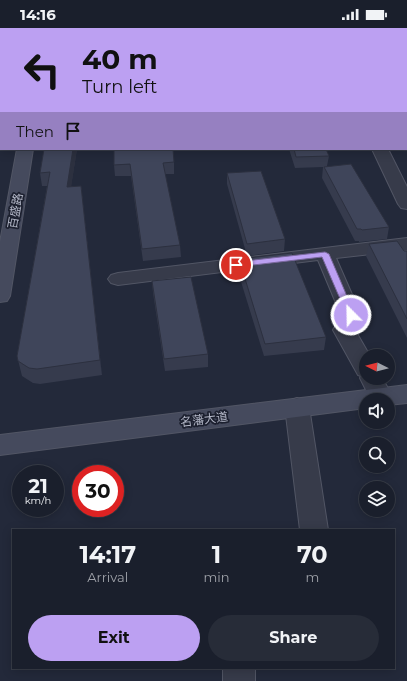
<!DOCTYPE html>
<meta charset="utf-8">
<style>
:root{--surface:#1a1f2c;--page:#272c38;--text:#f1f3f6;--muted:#9fa2a9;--line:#383d48;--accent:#bca0f2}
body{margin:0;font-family:Montserrat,"Noto Sans SC",sans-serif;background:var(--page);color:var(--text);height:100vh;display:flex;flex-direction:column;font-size:15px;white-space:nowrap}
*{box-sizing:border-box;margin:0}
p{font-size:13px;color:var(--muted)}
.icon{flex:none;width:22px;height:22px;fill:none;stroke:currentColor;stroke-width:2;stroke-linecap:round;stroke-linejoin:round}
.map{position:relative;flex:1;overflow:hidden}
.drawer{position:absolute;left:12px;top:501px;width:383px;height:140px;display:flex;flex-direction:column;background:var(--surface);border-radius:0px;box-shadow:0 2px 10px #0003,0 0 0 1px var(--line)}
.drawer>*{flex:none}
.banner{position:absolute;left:0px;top:0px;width:407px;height:122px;box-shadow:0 2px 10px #0003,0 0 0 1px var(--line);background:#bca0f2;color:#111;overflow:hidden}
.needle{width:26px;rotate:276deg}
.controls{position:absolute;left:359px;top:321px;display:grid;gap:8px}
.controls a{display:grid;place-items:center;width:36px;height:36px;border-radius:50%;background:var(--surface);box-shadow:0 2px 10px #0003,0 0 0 1px var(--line);font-size:20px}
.speed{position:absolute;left:12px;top:437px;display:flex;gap:8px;font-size:20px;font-weight:700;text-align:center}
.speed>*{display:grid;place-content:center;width:52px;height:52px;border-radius:50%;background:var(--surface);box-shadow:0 2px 10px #0003,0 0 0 1px var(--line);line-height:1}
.speed small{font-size:10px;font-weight:400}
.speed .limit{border:6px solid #d22;background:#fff;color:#111}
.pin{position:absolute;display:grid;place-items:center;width:34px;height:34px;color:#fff;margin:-17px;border:2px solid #fff;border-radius:50%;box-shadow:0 1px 4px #0007}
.me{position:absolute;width:44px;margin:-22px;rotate:337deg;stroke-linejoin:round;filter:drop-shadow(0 0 3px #0008)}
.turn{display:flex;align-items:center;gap:14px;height:84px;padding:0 16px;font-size:18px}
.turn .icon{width:52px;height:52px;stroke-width:2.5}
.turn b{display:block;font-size:28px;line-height:34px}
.then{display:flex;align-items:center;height:38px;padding:0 16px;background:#0003;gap:8px;font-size:15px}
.eta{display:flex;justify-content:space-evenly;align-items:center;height:68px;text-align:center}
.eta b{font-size:24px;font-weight:700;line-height:28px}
.action{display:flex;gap:8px;margin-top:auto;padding:8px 16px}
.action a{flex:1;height:46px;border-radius:24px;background:var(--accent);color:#111;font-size:16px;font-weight:700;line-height:46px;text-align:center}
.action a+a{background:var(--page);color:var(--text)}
.status{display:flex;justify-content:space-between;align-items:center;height:28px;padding:0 20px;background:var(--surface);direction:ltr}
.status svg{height:11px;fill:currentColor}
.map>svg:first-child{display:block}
</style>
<div class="status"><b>14:16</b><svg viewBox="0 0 49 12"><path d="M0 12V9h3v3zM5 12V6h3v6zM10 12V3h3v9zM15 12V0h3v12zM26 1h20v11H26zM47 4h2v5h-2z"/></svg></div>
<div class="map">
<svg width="407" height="653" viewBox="0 0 407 653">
<rect width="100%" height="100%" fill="#23293a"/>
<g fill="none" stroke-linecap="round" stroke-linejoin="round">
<!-- stream -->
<path fill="#394363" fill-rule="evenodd" d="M406,10H407V12H406Z
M0,34H1V36H0Z"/>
<defs>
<path id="street" d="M231,0H243V1H231Z
M350,0H377L349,1Z
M0,18H1V26H0Z
M372,121H388L407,159V181L401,180L398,176Z
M407,210V222L336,230L361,287L355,302L370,328H366V350H382L393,369L388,375V372H371L360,350L361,348L358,347L333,302L341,287L318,232L118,257L111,255L108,251L111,247L118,245Z
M297,370L305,373L309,379L328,502H300L285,379L289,373Z
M223,640H255V653H223Z"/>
<path id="secondary" d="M407,18V26L406,27V19Z
M0,43H1V51H0Z
M17,121H33L10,268L7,273L0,274V214Z
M407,357V375L388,377V372H366V380L0,427V407Z"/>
</defs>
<!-- street casing -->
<use href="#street" stroke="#525665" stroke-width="2"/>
<!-- secondary casing -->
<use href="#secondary" stroke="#525665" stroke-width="2"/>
<!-- street -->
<use href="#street" fill="#373b4a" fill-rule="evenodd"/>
<!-- secondary -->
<use href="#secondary" fill="#454a5d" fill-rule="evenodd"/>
</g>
<!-- wall -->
<path fill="#363b4d" d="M75,0H96V1H75Z
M139,0H160V1H139Z
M406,29H407V109L406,107Z
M44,121H77L71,158H81L102,347L40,356L33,355L22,348L17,328L47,158H42L40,145Z
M289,121H326L329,128L327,138L389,199L387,211L359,214V213H355L322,150L323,139L295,140Z
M174,134V146H165L180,217L181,229L143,233L131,148H115L114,137Z
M227,145L285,211L284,223L247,228L227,156Z
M369,216L404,223H407V310L366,228Z
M239,231L326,309L324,322L264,328L238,244Z
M152,253L208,326V339L165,343L153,265Z"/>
<!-- shaded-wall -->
<path fill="#2c303f" d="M0,72L1,76V88L0,92Z
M73,121H77L69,173L67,159Z
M82,171L102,347L100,332Z"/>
<!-- building -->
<path fill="#3f455a" stroke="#2c303f" d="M8,0H29V1H7Z
M406,29H407V93L406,91Z
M44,121H73L67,159L81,158L100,332L37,341L29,340L18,333L17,328L50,144L40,145Z
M114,121H173L174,134L163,135L180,217L142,221L130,136L114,137Z
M294,121H326L329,128L296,129Z
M351,136L389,199L362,202L361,201H357L324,139Z
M261,143L285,211L247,216L227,145Z
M397,213L404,223H407V291L369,216Z
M292,225L326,309L265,316L239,231Z
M191,249L208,326L164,331L152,253Z"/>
<!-- route -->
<path fill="#bca0f2" stroke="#7a689d" d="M325,224L329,226L355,287L354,289L351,290L347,287L322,229L236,239L233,237L236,234Z"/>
<g text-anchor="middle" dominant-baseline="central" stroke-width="3.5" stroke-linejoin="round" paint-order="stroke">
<!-- street labels -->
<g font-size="12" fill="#b2b6c6" stroke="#1c202f">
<text transform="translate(15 183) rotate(-80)">百盛路</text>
<text transform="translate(204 391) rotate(-7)">名藩大道</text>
</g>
</g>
</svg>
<div class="controls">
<a><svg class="needle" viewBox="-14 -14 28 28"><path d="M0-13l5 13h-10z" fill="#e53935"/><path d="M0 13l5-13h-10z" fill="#9fa2a9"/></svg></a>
<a><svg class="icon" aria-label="sound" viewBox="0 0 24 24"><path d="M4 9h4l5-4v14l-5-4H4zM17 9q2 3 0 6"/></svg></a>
<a><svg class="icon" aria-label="search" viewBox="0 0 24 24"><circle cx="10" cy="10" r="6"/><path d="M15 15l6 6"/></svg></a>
<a><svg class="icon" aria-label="layers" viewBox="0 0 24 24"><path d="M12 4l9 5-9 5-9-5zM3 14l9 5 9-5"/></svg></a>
</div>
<div class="speed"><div>21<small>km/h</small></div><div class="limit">30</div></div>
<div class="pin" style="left:236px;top:237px;background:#d93025"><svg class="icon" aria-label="arrive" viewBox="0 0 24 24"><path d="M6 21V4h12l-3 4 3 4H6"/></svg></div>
<svg class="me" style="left:351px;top:287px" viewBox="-20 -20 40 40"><circle r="17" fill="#bca0f2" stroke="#fff" stroke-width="3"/><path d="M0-11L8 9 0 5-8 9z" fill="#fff"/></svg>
<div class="banner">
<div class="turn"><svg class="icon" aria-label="left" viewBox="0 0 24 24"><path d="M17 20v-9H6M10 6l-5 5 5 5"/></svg><div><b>40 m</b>Turn left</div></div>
<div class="then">Then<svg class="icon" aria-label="arrive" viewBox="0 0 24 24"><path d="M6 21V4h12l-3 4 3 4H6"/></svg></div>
</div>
<section class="drawer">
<div class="eta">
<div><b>14:17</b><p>Arrival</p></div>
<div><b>1</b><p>min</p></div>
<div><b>70</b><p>m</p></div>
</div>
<div class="action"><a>Exit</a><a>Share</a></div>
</section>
</div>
